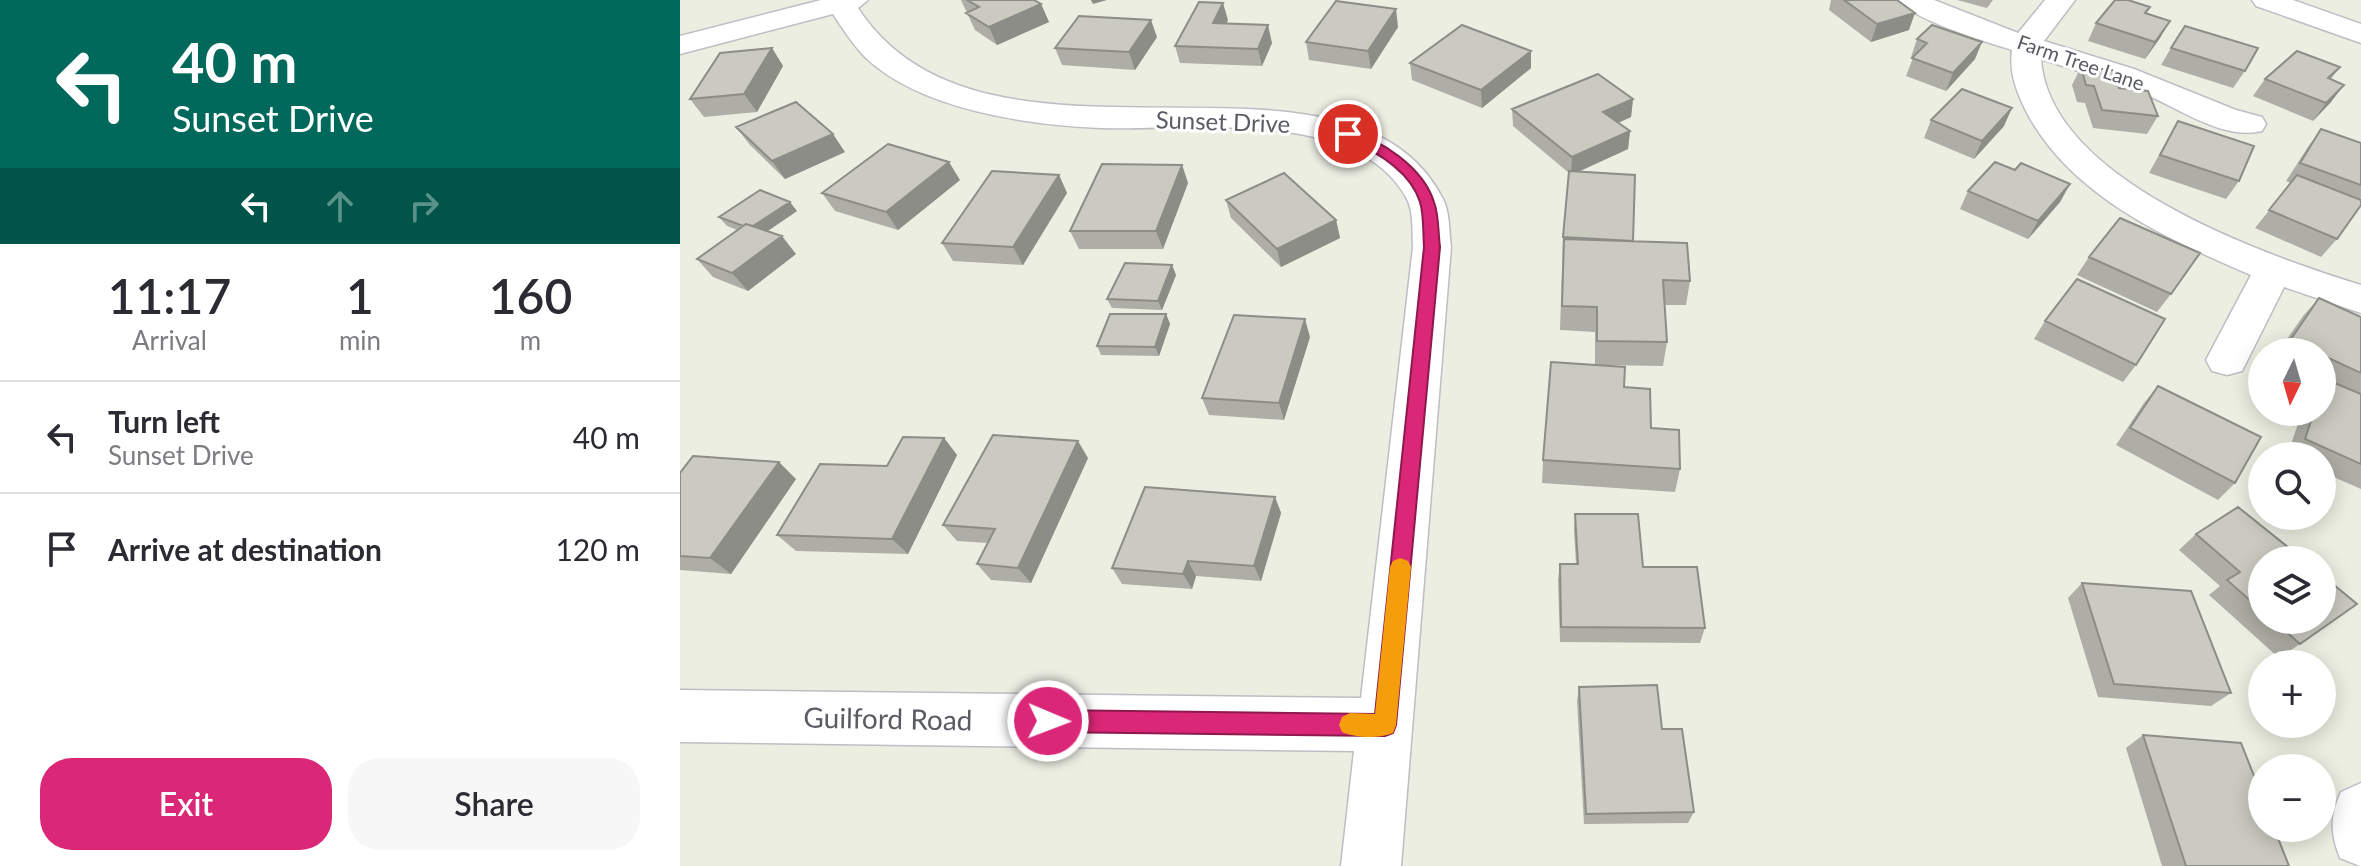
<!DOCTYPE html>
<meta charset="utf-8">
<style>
:root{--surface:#fff;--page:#f7f7f7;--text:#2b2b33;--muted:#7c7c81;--line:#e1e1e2;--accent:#db2777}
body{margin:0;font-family:Lato,sans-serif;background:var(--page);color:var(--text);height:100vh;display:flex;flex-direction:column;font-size:30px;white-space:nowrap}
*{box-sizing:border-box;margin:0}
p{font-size:26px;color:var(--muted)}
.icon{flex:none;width:44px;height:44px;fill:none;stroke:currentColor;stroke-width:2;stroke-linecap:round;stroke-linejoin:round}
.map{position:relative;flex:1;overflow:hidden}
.sheet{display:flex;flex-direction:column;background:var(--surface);width:680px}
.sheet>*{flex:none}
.banner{background:#00695c;color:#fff;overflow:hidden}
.needle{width:52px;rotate:185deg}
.fabs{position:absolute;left:1568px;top:338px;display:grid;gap:16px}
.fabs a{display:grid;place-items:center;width:88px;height:88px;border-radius:50%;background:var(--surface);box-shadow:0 4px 20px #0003;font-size:40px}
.pin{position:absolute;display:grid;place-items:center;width:68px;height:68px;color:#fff;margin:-34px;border:4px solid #fff;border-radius:50%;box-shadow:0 2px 8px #0007}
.me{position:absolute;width:88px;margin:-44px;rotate:91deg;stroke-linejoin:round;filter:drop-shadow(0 0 6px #0008)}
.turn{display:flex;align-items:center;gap:28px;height:168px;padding:0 40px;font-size:36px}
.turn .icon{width:104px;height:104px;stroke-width:2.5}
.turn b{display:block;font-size:56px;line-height:68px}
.lanes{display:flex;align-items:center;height:76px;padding:0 40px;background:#0003;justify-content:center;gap:40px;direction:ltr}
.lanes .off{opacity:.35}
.eta{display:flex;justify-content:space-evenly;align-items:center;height:136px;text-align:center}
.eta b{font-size:48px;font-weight:600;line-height:56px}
.cta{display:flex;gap:16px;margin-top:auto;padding:16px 40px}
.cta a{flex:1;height:92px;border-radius:32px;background:var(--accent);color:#fff;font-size:32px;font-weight:600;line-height:92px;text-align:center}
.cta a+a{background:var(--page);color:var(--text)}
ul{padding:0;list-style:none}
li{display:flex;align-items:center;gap:24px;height:112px;padding:0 40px;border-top:2px solid var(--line)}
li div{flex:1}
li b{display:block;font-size:30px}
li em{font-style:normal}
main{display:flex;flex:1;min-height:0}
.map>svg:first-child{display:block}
</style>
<main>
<section class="sheet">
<div class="banner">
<div class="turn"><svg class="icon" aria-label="left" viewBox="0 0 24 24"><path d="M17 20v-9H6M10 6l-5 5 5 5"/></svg><div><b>40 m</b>Sunset Drive</div></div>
<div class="lanes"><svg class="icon" aria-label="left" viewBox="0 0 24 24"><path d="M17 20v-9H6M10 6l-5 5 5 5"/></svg><svg class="icon off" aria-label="ahead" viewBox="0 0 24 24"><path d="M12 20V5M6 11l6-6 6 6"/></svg><svg class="icon off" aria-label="right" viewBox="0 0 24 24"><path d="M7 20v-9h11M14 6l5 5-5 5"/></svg></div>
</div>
<div class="eta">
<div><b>11:17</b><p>Arrival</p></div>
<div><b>1</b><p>min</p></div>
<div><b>160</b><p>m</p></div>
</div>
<ul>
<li><svg class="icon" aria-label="left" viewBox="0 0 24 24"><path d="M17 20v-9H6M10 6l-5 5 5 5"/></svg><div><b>Turn left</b><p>Sunset Drive</p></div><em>40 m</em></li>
<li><svg class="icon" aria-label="arrive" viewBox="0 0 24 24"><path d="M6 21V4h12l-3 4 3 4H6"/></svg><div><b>Arrive at destination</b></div><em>120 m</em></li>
</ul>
<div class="cta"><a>Exit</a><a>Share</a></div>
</section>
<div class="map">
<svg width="1681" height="866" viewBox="0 0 1681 866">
<rect width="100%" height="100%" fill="#edeee2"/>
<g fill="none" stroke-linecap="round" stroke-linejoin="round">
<defs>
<path id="minor" d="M141,0H188L178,8C304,203 669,15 763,199C770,213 769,232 771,247L721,866H661L674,751L0,742V690L681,698L733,247C732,232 734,213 727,199C678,106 509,131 421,128C348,125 241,110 186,58C173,45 163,29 153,14L0,54V36Z
M1218,0H1254L1338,33L1365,0H1395L1364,41L1454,69L1556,110L1582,117L1586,124L1582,131C1542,141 1496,106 1460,92C1428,80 1394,70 1361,59C1369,180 1584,255 1681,285V313L1604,287L1562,371L1547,375L1532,371L1526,360L1571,275C1487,239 1388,195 1345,109C1336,90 1329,72 1332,50C1307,42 1231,19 1218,0Z
M1681,783V866H1680L1660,858C1650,833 1650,816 1661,792Z"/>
<path id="tertiary" d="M1572,0H1613L1681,24V43L1576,6Z"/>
</defs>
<!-- minor casing -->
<use href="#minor" stroke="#bcbec4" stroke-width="3"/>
<!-- tertiary casing -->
<use href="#tertiary" stroke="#bcbec4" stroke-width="3"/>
<!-- minor -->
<use href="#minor" fill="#fff" fill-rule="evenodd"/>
<!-- tertiary -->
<use href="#tertiary" fill="#fff" fill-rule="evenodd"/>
</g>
<!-- wall -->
<path fill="#aeaea6" d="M281,0H354L361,4L369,22L317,45L295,30Z
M1151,0H1217L1229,30L1191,42L1149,10Z
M1277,0H1313L1307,8Z
M1466,13L1480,38L1465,59L1408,41L1416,23Z
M548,20L546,24L592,43L582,66L500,63L495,46Z
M718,27L691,69L629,60L626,42Z
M477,37L455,70L382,65L375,48Z
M1237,39L1295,59L1266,91L1226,76L1233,58L1231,57Z
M92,48L103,66L77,112L24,117L10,99Z
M1491,48L1565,71L1553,88L1481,65Z
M730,63L851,68L802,108L732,80Z
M1401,67L1439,88L1478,116L1467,134L1413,128L1405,103L1397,102L1392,85Z
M1660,67L1651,79V102L1633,121L1573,96L1585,79Z
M953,99L951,117L938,123L950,131L948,149L898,172L953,241L1010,281L1006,305H985L987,342L983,366L920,365L944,387L971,428L1000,469L995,492L862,483L863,460L915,365V332L880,330L883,237L889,173L833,126L832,109Z
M1251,120L1324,126L1294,159L1244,138Z
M1498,121L1559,181L1546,199L1469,173Z
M56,127L165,152L105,179L70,145Z
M1641,129L1681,143V198L1657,239L1641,257L1575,228L1611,183L1606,181L1628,147Z
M502,165L508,183L483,249H399L390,231Z
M379,175L387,193L343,265L273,261L262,243Z
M280,180L218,230L155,211L142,193Z
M1390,184L1380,202L1348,239L1280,209L1288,191Z
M546,200L656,220L660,238L601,267L551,218Z
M117,211L88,231L116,254L68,291L33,277L17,259L57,230L47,226L39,217Z
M1409,257L1491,294L1477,312L1397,275Z
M492,265L496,275L482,310L432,308L427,299Z
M1639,298L1681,317V489L1642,472V456H1607L1622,412H1642V383L1644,381H1642V352H1598L1623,316Z
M486,314L490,324L479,356L421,355L417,346Z
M1365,321L1456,365L1443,382L1354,339Z
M630,337L604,420L529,415L522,398Z
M1478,386L1555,483L1538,500L1436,445L1464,403Z
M264,438L277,455L228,554L116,551L97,535L207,466Z
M408,458L351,583L311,580L297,564L308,543L277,541L263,525Z
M0,473L116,479L51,574L0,570Z
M595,497L601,513L581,581L516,576L512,589L442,584L432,568Z
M895,514L963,567L1025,628L1020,643L880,642L878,580L880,564H896L894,530Z
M1516,534L1582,560V620H1642L1620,644L1599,658L1529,595L1540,586L1499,550Z
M1402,583L1551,693L1531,706L1418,697L1388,598Z
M899,687L982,729L1014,812L1008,823L904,824L897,701Z
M1463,735L1609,866H1482L1446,748Z"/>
<!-- shaded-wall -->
<path fill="#8d8d87" d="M411,0H427L413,4Z
M543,3L548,20L537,41L533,23Z
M361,4L369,22L317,45L309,27Z
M716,9L718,27L691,69L688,51Z
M1235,13L1229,30L1191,42L1197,24Z
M471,20L477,37L455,70L449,52Z
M1490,21L1480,38L1465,59L1475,42Z
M588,25L592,43L582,66L578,49Z
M1302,42L1295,59L1266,91L1273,73Z
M92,48L103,66L77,112L64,94Z
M851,51V68L802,108L801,90Z
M1664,85L1651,102L1633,121L1646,103Z
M953,99L951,117L922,130L923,112Z
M1332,108L1324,126L1294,159L1302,141Z
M950,131L948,149L891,175L892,157Z
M153,134L165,152L105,179L92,161Z
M269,162L280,180L218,230L206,212Z
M502,165L508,183L483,249L476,231Z
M379,175L387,193L343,265L333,247Z
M1390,184L1380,202L1348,239L1358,221Z
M110,202L117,211L77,238L69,229Z
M656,220L660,238L601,267L597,249Z
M102,236L116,254L68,291L52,273Z
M492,265L496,275L482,310L478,301Z
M486,314L490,324L479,356L475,347Z
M625,319L630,337L604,420L599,403Z
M264,438L277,455L228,554L212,539Z
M398,441L408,458L351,583L338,568Z
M99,462L116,479L51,574L30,558Z
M595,497L601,513L581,581L574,566Z
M508,561L516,576L512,589L503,574Z"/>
<!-- building -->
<path fill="#cacac1" stroke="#8d8d87" stroke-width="2" d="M287,0H354L361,4L309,27L286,13L299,7Z
M1164,0H1217L1235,13L1197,24Z
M1435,0H1448L1470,7L1465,13L1490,21L1475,42L1416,23Z
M656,1L716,9L688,51L626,42Z
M519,2L543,3L533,23L588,25L578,49L495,46Z
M399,16L471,20L449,52L375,48Z
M782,25L851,51L801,90L730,63Z
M1252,25L1302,42L1273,73L1232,58L1247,43L1237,39Z
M1505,26L1578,48L1565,71L1491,48Z
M92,48L64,94L10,99L40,53Z
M1617,51L1660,67L1648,78L1664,85L1646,103L1585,79Z
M1401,67L1432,70L1439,88L1468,91L1478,116L1422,110L1414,86L1406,85Z
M918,74L953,99L923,112L950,131L892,157L832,109Z
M1282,89L1332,108L1302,141L1251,120Z
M116,102L153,134L92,161L56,127Z
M1498,121L1574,146L1559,181L1480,155Z
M1641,129L1681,143V185L1620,163Z
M208,144L269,162L206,212L142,193Z
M1315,162L1335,170L1341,163L1390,184L1358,221L1288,191Z
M422,164L502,165L476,231H390Z
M312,171L379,175L333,247L262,243Z
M889,171L955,175L953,241L883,237Z
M604,173L656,220L597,249L546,200Z
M1617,175L1681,200V205L1657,239L1589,210Z
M80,190L110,202L73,226L66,224L63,226L39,217Z
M1440,218L1520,253L1491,294L1409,257Z
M66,224L102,236L52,273L17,259Z
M884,239L1007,243L1010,281L983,280L987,342L917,341V307L882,306Z
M445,263L492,265L478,301L427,299Z
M1397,279L1485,319L1456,365L1365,321Z
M1639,298L1681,317V373L1642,355V352H1637L1611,339Z
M430,314H486L475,347L417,346Z
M554,315L625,319L599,403L522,398Z
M871,362L945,367L944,387L970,389L971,428L999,430L1000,469L863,460Z
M1645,379L1681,394V464L1625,439L1634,412H1642V389Z
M1478,386L1581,437L1555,483L1450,428Z
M313,435L398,441L338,568L297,564L315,529L263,525Z
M223,437L264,438L212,539L97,535L140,464L207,466Z
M13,456L99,462L30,558L0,556V473Z
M465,487L595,497L574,566L508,561L503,574L432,568Z
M1558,507L1624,560H1582V611L1547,580L1560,572L1516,534Z
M895,514H958L963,567H1017L1025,628L881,627L880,564H898Z
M1642,575L1677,604L1620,644L1593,620H1642Z
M1402,583L1511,591L1551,693L1434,684Z
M977,685L982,729H1002L1014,812L906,814L899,687Z
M1463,735L1561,743L1582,796V828H1594L1609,866H1506Z"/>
<!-- route -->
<path fill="#db2777" stroke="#8e194d" stroke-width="2" d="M668,130C701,140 743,167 754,202C759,215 758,233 760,247L716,725L713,733L705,736L368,732L360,728L357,721L360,713L368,710L695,714L744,247C743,233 744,215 740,202C730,170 692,149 663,137V131Z"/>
<!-- slow -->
<path fill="#f59e0b" d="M720,558L728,561L731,567L716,725L713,733C699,739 676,738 662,732L659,725L662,717L670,713L695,714L710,567L713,561Z"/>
<g text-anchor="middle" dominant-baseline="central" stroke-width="6" stroke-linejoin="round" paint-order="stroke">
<!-- far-street labels -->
<g font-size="20" fill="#5a5c63" stroke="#fff">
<text transform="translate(1401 62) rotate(19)">Farm Tree Lane</text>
</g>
<!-- street labels -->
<g font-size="24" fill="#5a5c63" stroke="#fff">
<text transform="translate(543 121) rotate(2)">Sunset Drive</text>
</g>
<!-- near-street labels -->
<g font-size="28" fill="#5a5c63" stroke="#fff">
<text transform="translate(208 718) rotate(1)">Guilford Road</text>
</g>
</g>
</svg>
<div class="fabs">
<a><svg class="needle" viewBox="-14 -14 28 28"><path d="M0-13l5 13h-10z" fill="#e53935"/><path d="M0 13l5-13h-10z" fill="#7c7c81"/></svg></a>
<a><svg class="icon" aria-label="search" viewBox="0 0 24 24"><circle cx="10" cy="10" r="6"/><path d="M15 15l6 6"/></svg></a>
<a><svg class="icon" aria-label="layers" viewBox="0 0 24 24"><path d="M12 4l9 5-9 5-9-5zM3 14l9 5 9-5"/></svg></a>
<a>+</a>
<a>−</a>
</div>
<div class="pin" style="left:668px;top:134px;background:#d93025"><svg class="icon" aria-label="arrive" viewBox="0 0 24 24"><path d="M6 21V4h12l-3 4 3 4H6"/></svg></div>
<svg class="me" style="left:368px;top:721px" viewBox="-20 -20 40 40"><circle r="17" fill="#db2777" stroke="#fff" stroke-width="3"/><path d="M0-11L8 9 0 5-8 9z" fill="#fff"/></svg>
</div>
</main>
